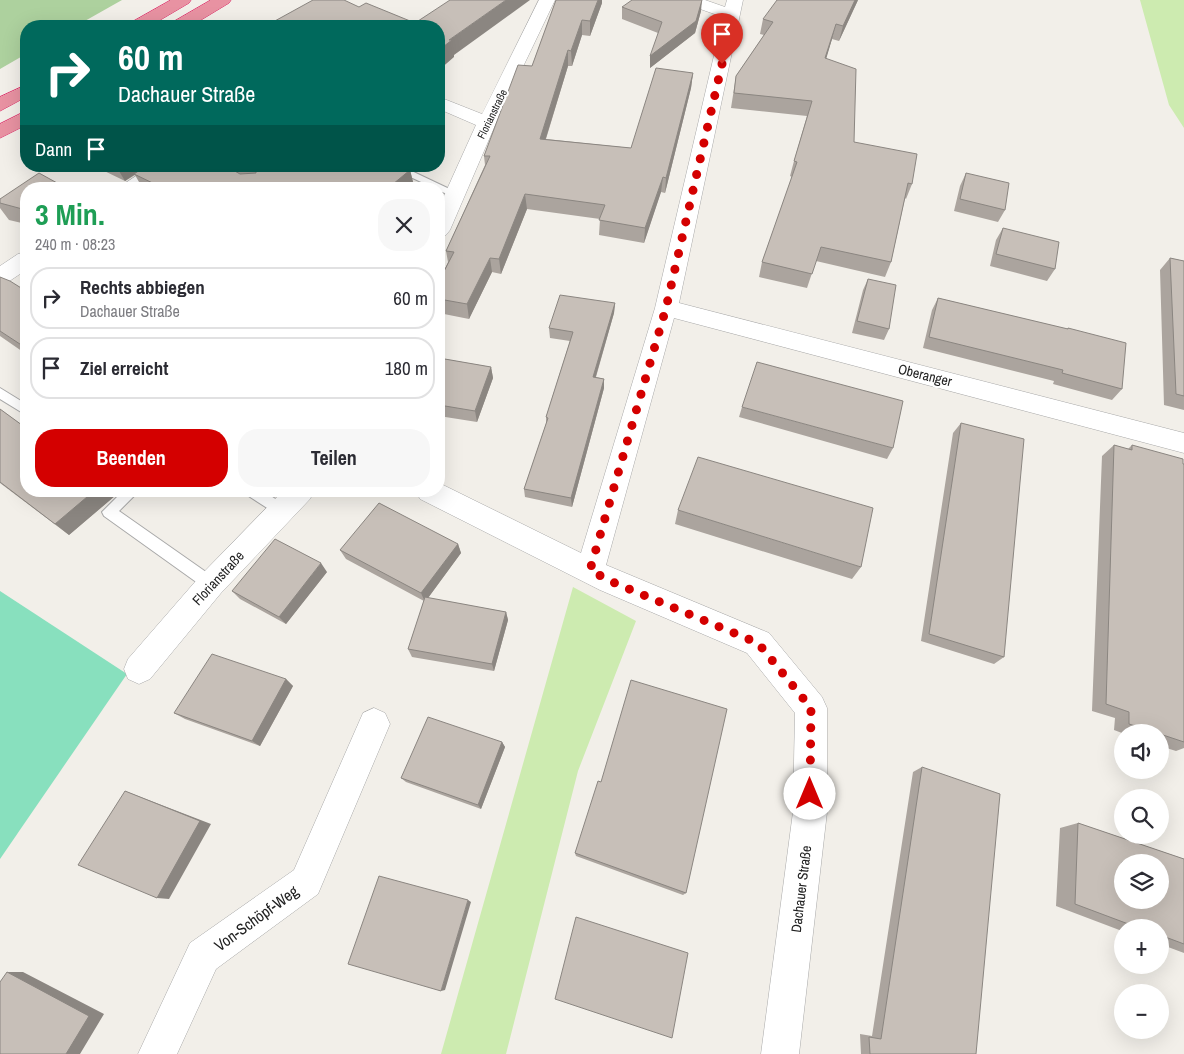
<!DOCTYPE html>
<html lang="de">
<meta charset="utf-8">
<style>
:root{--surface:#fff;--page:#f7f7f7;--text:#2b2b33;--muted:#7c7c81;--line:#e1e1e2;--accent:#d40000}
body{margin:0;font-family:"Archivo Narrow",sans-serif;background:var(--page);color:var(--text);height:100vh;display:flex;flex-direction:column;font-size:19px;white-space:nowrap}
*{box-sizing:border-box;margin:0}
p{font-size:16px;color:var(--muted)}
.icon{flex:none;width:28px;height:28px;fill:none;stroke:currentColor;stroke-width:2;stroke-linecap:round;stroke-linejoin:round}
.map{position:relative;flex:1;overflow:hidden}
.sheet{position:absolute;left:20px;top:182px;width:425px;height:315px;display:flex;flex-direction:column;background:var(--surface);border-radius:20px;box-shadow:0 5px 20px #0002}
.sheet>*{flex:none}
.hud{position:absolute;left:20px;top:20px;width:425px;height:152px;border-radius:20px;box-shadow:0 5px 20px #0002;background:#00695c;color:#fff;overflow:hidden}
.fabs{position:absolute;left:1114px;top:724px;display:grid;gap:10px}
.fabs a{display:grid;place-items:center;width:55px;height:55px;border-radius:50%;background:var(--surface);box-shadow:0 5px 20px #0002;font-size:25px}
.pin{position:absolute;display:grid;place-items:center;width:42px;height:42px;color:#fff;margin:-51px -21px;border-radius:50% 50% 50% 0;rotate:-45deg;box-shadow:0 0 5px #0007}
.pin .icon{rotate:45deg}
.me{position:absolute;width:55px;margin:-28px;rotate:0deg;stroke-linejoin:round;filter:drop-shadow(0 0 4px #0008)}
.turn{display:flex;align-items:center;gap:18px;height:105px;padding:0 15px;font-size:22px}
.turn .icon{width:65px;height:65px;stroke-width:2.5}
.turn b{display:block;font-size:35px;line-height:42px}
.then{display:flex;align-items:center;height:48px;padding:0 15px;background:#0003;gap:10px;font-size:19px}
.round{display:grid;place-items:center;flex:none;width:52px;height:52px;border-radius:20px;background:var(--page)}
.overview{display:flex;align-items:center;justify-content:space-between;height:85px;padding:0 15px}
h1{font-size:30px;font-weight:800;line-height:38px;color:#1e9e55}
.primary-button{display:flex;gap:10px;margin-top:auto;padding:10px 15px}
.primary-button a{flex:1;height:58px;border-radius:20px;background:var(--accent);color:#fff;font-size:20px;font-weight:800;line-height:58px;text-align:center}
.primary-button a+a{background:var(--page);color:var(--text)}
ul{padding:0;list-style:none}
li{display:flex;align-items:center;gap:15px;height:62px;margin:0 10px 8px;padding:0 5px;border:2px solid var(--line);border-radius:20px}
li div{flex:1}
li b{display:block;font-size:19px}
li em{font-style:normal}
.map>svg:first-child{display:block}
</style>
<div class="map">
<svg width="1184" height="1054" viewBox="0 0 1184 1054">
<rect width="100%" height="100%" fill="#f2efe9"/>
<!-- grass -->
<path fill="#cdebb0" d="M1140,0H1184V128L1169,105Z
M573,587L636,621L578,771L506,1054H441Z"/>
<!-- forest -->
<path fill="#add19e" d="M0,0H122L76,26H26V54L0,69Z"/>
<!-- pitch -->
<path fill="#88e0be" d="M0,591L127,674L0,859Z"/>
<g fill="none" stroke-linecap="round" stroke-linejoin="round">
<defs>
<path id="lane" d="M387,166H401L460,194L459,196H451Z
M0,388L26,404V415L0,399Z
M123,491H139L119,511L216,579L218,584L216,589L211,590L206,589L104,516L102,512Z
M245,491H263L288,507L290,511L288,515L283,517L278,515L247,495Z"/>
<path id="street" d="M539,0H555L496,123L450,230L446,235L439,237V207L476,125L439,109V97L482,114Z
M681,0H705L725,7L727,0H743L679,303L1184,433V453L674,318L606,565L769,633L822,697L827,708V812L799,1054H761L793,812L795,713L747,653L600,590L420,499L416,491H439V483L581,553L655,308L723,17L683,3Z
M151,166H175L172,170L145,189H121L124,184Z
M26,252V270L8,282L0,285V266L18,254Z
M283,491H314L310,499L221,593L150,679L139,684L128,679L124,669L128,659L201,575Z
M374,708L385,713L390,724L318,894L216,969L177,1054H138L190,943L294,870L363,713Z"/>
<path id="highway" d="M171,0H191L189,3L150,26H130L132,22Z
M211,0H231L229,3L191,26H171L173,22Z
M26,85V97L0,111V97Z
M26,111V125L0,138V124Z"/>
</defs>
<!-- lane casing -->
<use href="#lane" stroke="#a9a9a9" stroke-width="2"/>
<!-- street casing -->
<use href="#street" stroke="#a9a9a9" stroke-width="1"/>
<!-- highway casing -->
<use href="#highway" stroke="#dc2a67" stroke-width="1"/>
<!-- lane -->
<use href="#lane" fill="#fff" fill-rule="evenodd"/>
<!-- street -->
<use href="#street" fill="#fff" fill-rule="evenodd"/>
<!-- highway -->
<use href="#highway" fill="#e892a2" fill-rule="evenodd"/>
</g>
<!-- wall -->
<path fill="#aba49e" d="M556,0L602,3L590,36L582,35L572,66H568L546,139L631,148L693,73L691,88L665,193L661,192L644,243L599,235L600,219L527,209L501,274L492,272L469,319L439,313V281L448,262L446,251L485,165L484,156L532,66Z
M858,0L839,41L832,39L826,58L854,142L912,184L906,199L905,198L891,262L885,277L816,261L807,288L759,277L762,262L792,177L790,176L794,161L807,116L731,108L736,76L764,35L760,34L763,19Z
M622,7L701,11L695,33L650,68L658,33L622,19Z
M94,166H402L410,170L414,186L411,189H143L135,175L125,181Z
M966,173L1005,210L998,222L954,211L960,186Z
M26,189V224L9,220L0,208V199Z
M1003,228L1055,269L1047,281L990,266L996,240Z
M1170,258L1184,261V410L1164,405L1160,270Z
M0,277L26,291V354L0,336Z
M868,279L889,329L884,340L852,333L863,290Z
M938,298L1067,329L1068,328L1122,389L1112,400L1053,384L1054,381L923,348L932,310Z
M615,303L614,313L596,377L604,379V388L572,507L525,497L524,489L546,424V417L570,341L550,338L549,328Z
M439,358L491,367L493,378L477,422L439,416Z
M742,407L893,448L887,459L739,417Z
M0,409L116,495L69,535L0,483Z
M961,423L1004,657L994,664L921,641L953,433Z
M1114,445L1128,449L1132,445L1184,464V748L1176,751L1160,746V732H1122V733L1114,730L1115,718L1092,711L1102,456Z
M678,510L861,567L852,579L675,524Z
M458,544L461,553L428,598L506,612L508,620L494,671L412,657L408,649L424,601L346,559L340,550Z
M327,572L286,624L240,599L232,591Z
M286,679L293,686L260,746L185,719L174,713Z
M502,742L505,747L481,809L406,782L401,778Z
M922,767L976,1054H861L860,1034L872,1036L913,772Z
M601,782L686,893L683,895L576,856L575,853Z
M1078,823L1184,859V953L1160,944V928H1122V931L1056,906L1060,828Z"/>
<!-- shaded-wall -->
<path fill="#8b8681" d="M506,0H530L454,55V57L439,70V50L449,40Z
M598,0H602V3L590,36V21Z
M702,0L701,11L695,33L650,68V56Z
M855,0H858L839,41L843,26Z
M582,20V35L572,66L571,51Z
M836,24L832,39L822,73L825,58Z
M568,50V66L541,154L540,139Z
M693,73L691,88L665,193L666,178Z
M442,105L445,122L439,127V107Z
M116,166H147L125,181Z
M410,170L414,186L411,189H387Z
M663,177L661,192L644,243L645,228Z
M525,194L527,209L501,274L499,259Z
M490,258L492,272L469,319L467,304Z
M615,303L614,313L593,386V377Z
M491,367L493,378L477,422L475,411Z
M604,379V388L572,507L571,498Z
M94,491H111L116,495L69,535L55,524Z
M458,544L461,553L425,602L421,593Z
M321,563L327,572L286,624L279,617Z
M506,612L508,620L494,671L492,664Z
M286,679L293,686L260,746L252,741Z
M502,742L505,747L481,809L478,805Z
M125,791L211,824L169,899L157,898Z
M468,900L471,902L445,990L441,991Z
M7,972H23L104,1014L80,1054H66Z"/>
<!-- building -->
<path fill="#c7bfb8" stroke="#8b8681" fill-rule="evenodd" d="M313,0H344L359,7L366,3L415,23L450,0H506L449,40H452L439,50V26H269L273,22Z
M556,0H598L590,21L582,20L571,51L568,50L540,139L631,148L656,68L693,73L666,178L663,177L645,228L599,220L605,205L525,194L499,259L490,258L467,304L439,299V281L454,252L446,251L490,156H484L518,65L532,66Z
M632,0H702L696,21L650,56L662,22L622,7Z
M777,0H855L843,26L836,24L825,58L856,69L854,142L917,154L912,184L908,183L891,262L821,247L812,274L762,262L797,162L794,161L812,101L734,93L736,76L773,22L763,19Z
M146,166H226L240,174L256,173V171L248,166H402L410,170L387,189H165L134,174Z
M39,173L68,189H26V210L0,203V199Z
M966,173L1009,183L1005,210L960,199Z
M1003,228L1059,242L1055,269L996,254Z
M1170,258L1184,261V396L1176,394Z
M0,277L10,281L26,291V348L0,331Z
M868,279L896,285L889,329L857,321Z
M560,295L615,303L593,377L604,379L571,498L524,489L548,418L546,417L573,332L549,328Z
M938,298L1068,329V328L1126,343L1122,389L1062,373L1063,370L929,337Z
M439,358L491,367L475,411L439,405Z
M757,362L903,401L893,448L742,407Z
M0,409L26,428V491H94L55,524L0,482Z
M961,423L1024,439L1004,657L929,634Z
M1114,445L1132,450V445L1183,459V464H1184V742L1160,734V732H1154L1129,724V712L1106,704Z
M698,457L873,508L861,567L678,510Z
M379,503L458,544L421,593L340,550Z
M275,539L321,563L279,617L232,591Z
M425,597L506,612L492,664L408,649Z
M212,654L286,679L252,741L174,713Z
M631,680L727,709L686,893L575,853L598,781L601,782Z
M428,717L502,742L478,805L401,778Z
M922,767L1000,794L976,1054H870L869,1037L881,1039Z
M125,791L200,821L157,898L78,865Z
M1078,823L1184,859V944L1160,935V928H1139L1075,904ZM1122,862H1160V900H1122Z
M379,876L468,900L441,991L348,964Z
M576,917L688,953L672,1038L555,999Z
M7,972L89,1016L66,1054H0V982Z"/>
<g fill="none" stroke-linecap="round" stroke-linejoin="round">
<!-- route -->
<path stroke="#d40000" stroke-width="9" stroke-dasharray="0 16.2" d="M722,64L666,308L590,570L610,581L758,643L811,708L810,794"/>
</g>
<g text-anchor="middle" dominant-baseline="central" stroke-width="4.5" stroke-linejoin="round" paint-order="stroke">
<!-- far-street labels -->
<g font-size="11" fill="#222" stroke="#fff">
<text transform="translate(492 114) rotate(-64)">Florianstraße</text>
</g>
<!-- street labels -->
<g font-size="14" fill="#222" stroke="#fff">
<text transform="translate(925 375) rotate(14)">Oberanger</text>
<text transform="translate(218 578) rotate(-47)">Florianstraße</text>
<text transform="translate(801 889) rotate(-83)">Dachauer Straße</text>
</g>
<!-- near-street labels -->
<g font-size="16" fill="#222" stroke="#fff">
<text transform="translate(256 918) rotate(-36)">Von-Schöpf-Weg</text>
</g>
</g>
</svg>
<div class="fabs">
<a><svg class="icon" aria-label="sound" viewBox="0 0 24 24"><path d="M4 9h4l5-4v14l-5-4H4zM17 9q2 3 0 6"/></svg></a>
<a><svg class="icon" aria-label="search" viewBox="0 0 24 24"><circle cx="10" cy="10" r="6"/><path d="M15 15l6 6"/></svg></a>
<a><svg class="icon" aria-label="layers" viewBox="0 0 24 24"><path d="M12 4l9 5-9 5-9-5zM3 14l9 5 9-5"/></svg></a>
<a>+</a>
<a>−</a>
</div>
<div class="pin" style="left:722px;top:64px;background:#d93025"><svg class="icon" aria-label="arrive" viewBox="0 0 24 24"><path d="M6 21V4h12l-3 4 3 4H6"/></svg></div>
<svg class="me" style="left:810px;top:794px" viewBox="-20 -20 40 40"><circle r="19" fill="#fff"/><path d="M0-13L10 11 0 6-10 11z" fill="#d40000"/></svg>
<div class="hud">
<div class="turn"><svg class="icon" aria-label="right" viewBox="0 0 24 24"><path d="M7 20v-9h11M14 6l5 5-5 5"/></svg><div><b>60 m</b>Dachauer Straße</div></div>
<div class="then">Dann<svg class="icon" aria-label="arrive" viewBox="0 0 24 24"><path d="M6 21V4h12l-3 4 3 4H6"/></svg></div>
</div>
<section class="sheet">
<div class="overview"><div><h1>3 Min.</h1><p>240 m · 08:23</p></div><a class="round"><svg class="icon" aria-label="close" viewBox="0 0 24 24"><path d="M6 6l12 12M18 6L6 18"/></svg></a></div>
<ul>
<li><svg class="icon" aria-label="right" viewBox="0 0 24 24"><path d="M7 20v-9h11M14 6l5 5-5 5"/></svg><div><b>Rechts abbiegen</b><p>Dachauer Straße</p></div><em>60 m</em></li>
<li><svg class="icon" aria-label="arrive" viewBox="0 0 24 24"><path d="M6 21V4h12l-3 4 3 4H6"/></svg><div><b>Ziel erreicht</b></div><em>180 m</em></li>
</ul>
<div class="primary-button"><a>Beenden</a><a>Teilen</a></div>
</section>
</div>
